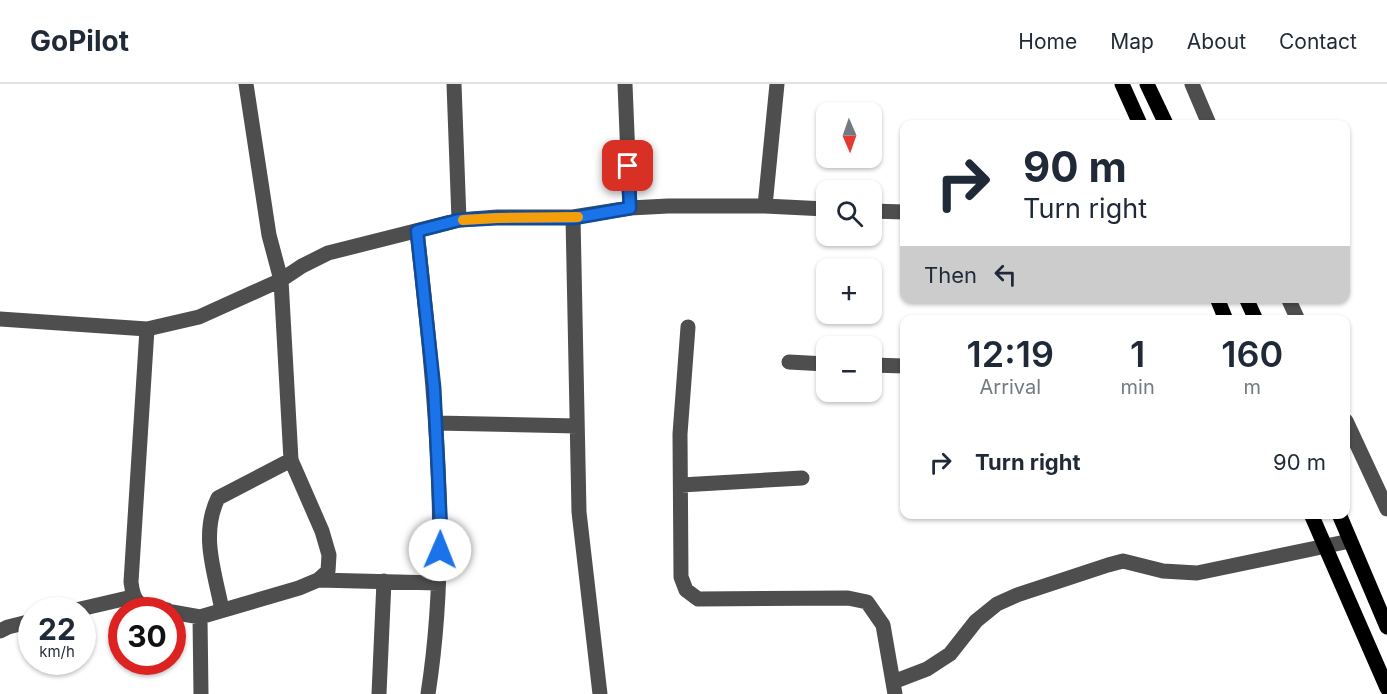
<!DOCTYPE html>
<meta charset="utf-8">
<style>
:root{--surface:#fff;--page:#f6f6f7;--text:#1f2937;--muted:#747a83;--line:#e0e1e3}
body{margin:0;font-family:Inter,sans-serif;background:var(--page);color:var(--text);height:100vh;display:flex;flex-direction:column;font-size:22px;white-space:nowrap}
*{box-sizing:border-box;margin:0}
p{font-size:20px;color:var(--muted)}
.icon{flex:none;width:33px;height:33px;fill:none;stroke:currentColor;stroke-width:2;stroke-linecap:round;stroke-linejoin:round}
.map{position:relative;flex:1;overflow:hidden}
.side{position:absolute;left:900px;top:231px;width:450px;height:204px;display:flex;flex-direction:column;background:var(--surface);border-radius:12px;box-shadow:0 2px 4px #0004}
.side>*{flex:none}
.guide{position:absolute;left:900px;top:36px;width:450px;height:183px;border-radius:12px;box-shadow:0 2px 4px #0004;background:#fff;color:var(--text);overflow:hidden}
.needle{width:39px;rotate:178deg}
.buttons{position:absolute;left:816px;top:18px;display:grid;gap:12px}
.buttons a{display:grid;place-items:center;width:66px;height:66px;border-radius:12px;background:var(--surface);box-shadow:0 2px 4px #0004;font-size:30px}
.speed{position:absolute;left:18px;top:513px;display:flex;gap:12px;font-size:30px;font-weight:700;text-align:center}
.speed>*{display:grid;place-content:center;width:78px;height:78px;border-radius:50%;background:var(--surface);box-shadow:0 2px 4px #0004;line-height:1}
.speed small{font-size:15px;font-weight:400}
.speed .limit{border:9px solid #d22;background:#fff;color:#111}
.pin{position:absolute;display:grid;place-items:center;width:51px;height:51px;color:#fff;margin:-26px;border-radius:12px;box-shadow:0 3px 9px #0006}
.me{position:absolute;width:66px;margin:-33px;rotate:1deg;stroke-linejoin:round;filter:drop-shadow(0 0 4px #0008)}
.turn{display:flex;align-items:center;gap:21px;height:126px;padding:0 24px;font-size:27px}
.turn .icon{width:78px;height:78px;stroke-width:2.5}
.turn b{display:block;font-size:42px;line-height:51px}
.then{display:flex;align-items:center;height:57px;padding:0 24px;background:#0003;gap:12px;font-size:22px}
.eta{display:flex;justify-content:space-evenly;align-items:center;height:102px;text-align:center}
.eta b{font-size:36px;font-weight:600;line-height:42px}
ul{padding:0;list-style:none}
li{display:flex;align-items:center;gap:18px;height:90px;padding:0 24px}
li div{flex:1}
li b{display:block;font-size:22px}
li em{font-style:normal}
header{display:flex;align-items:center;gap:36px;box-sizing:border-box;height:84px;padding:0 30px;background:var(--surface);border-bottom:2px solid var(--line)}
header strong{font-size:28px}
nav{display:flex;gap:33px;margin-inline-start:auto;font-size:21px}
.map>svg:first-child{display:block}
</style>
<header>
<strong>GoPilot</strong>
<nav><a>Home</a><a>Map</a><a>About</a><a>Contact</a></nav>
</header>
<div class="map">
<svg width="1387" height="610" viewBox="0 0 1387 610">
<rect width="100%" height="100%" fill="#fff"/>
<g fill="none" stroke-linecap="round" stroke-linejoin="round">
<!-- minor -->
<path stroke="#4e4e4e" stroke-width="15" d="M454,0L459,136
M625,0L630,124
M1192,0L1209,40
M765,122L826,125
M872,127L904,128
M417,147C434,301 452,456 428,610
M1288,214L1298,236
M0,235L147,245L199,233L281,196L302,182L328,169L459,136L497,133H573
M688,243L680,350L681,493L686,506L698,515L848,514L867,518L883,541L895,610
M147,245L131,498C134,525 144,522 167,526
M789,278L826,280
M872,281L904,282
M1346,337L1387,425
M436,339L577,342
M681,401L802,394
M318,496L438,499
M76,526L132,513
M222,526C215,489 200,451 218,414L291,376
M172,528L200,533L299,504L318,496L328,487L329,471L322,447L291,376L281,196L269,151L246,0
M200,533L201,610
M0,547L8,543L32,537
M893,598L927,585L950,570L976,537L997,520L1017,511L1108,481L1123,477L1163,487L1197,489L1350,457
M379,610L384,497
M600,610L579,428L573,133L630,124L668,122H765L777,0"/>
<!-- major -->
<path stroke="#000" stroke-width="15" d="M1122,0L1140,40
M1147,0L1166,40
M1217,214L1226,236
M1246,214L1256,236
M1311,430L1387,604
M1339,430L1387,543"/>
</g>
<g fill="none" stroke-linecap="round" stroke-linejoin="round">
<defs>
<path id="route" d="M440,466L441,449L434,304L417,147L459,136L497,134H573L630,124L628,82"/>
</defs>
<!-- route casing -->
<use href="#route" stroke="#114b97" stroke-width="15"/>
<!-- route -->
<use href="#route" stroke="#1a73e8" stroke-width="10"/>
<!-- slow -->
<path stroke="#f59e0b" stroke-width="10" d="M463,136L497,134L578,133"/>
</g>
</svg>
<div class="buttons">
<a><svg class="needle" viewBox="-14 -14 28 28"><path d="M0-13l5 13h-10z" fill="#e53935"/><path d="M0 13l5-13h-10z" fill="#747a83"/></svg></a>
<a><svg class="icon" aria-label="search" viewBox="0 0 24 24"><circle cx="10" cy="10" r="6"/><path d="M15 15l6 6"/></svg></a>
<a>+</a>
<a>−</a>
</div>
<div class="speed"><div>22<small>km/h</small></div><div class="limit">30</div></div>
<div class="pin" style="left:628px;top:82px;background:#d93025"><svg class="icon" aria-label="arrive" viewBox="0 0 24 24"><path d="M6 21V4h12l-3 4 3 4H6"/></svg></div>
<svg class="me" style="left:440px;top:466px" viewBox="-20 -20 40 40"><circle r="19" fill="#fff"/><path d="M0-13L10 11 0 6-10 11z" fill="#1a73e8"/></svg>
<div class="guide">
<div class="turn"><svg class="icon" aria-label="right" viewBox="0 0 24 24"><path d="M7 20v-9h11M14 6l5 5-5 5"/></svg><div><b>90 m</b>Turn right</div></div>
<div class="then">Then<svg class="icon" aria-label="left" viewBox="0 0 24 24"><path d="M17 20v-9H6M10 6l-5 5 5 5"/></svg></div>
</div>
<section class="side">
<div class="eta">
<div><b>12:19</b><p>Arrival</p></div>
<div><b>1</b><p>min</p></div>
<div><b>160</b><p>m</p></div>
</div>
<ul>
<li><svg class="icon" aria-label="right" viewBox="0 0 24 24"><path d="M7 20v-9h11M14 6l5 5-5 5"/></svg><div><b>Turn right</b></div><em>90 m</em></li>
</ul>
</section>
</div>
